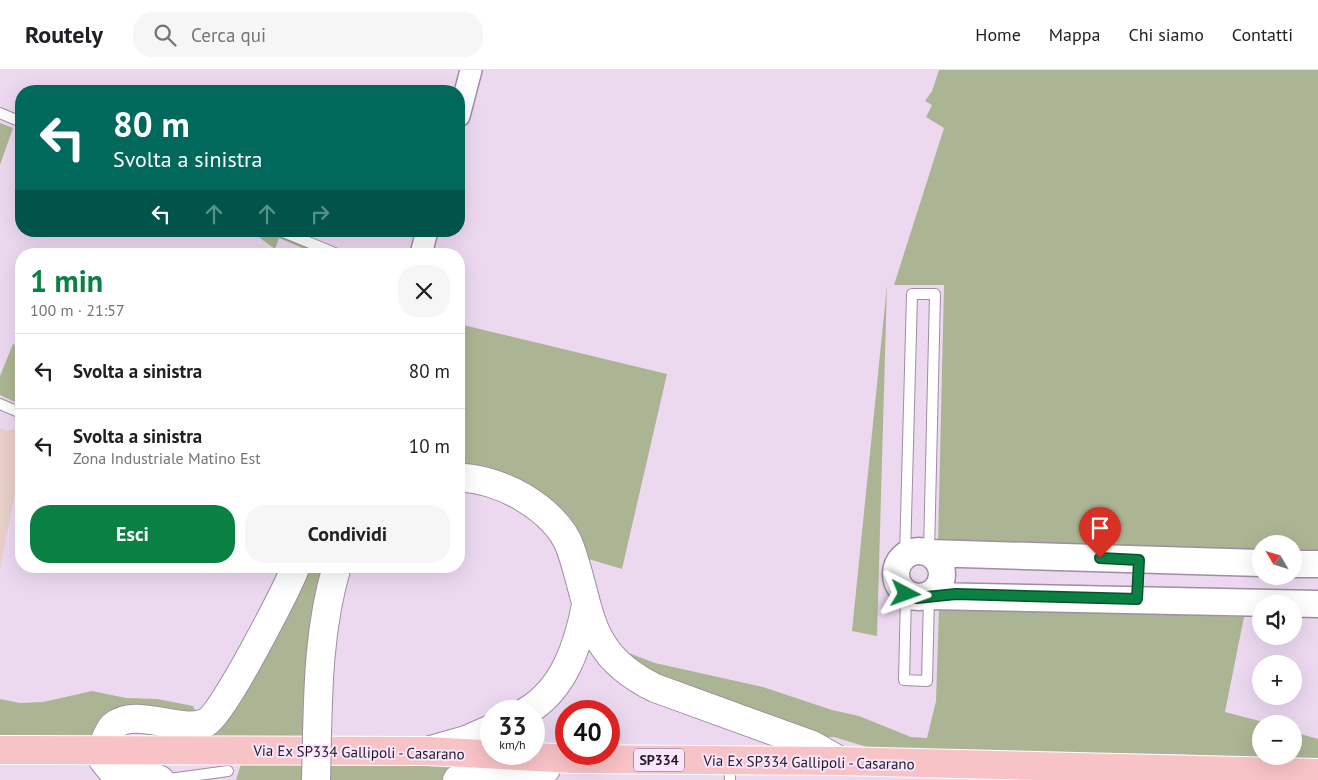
<!DOCTYPE html>
<html lang="it">
<meta charset="utf-8">
<style>
:root{--surface:#fff;--page:#f6f6f6;--text:#202124;--muted:#757577;--line:#e0e0e0;--accent:#0b8043}
body{margin:0;font-family:"PT Sans",sans-serif;background:var(--page);color:var(--text);height:100vh;display:flex;flex-direction:column;font-size:19px;white-space:nowrap}
*{box-sizing:border-box;margin:0}
p{font-size:16px;color:var(--muted)}
.icon{flex:none;width:28px;height:28px;fill:none;stroke:currentColor;stroke-width:2;stroke-linecap:round;stroke-linejoin:round}
.map{position:relative;flex:1;overflow:hidden}
.panel{position:absolute;left:15px;top:178px;width:450px;height:325px;display:flex;flex-direction:column;background:var(--surface);border-radius:20px;box-shadow:0 5px 20px #0002}
.panel>*{flex:none}
.top-card{position:absolute;left:15px;top:15px;width:450px;height:152px;border-radius:20px;box-shadow:0 5px 20px #0002;background:#00695c;color:#fff;overflow:hidden}
.needle{width:32px;rotate:308deg}
.buttons{position:absolute;left:1252px;top:465px;display:grid;gap:10px}
.buttons a{display:grid;place-items:center;width:50px;height:50px;border-radius:50%;background:var(--surface);box-shadow:0 5px 20px #0002;font-size:25px}
.speed{position:absolute;left:480px;top:630px;display:flex;gap:10px;font-size:25px;font-weight:700;text-align:center}
.speed>*{display:grid;place-content:center;width:65px;height:65px;border-radius:50%;background:var(--surface);box-shadow:0 5px 20px #0002;line-height:1}
.speed small{font-size:12px;font-weight:400}
.speed .limit{border:8px solid #d22;background:#fff;color:#111}
.pin{position:absolute;display:grid;place-items:center;width:42px;height:42px;color:#fff;margin:-51px -21px;border-radius:50% 50% 50% 0;rotate:-45deg;box-shadow:0 0 5px #0007}
.pin .icon{rotate:45deg}
.me{position:absolute;width:55px;margin:-28px;rotate:94deg;stroke-linejoin:round;filter:drop-shadow(0 0 4px #0008)}
.turn{display:flex;align-items:center;gap:18px;height:105px;padding:0 15px;font-size:22px}
.turn .icon{width:65px;height:65px;stroke-width:2.5}
.turn b{display:block;font-size:35px;line-height:42px}
.lanes{display:flex;align-items:center;height:48px;padding:0 15px;background:#0003;justify-content:center;gap:25px;direction:ltr}
.lanes .off{opacity:.35}
.round{display:grid;place-items:center;flex:none;width:52px;height:52px;border-radius:20px;background:var(--page)}
.headline{display:flex;align-items:center;justify-content:space-between;height:85px;padding:0 15px}
h1{font-size:30px;font-weight:600;line-height:38px;color:var(--accent)}
.button{display:flex;gap:10px;margin-top:auto;padding:10px 15px}
.button a{flex:1;height:58px;border-radius:20px;background:var(--accent);color:#fff;font-size:20px;font-weight:600;line-height:58px;text-align:center}
.button a+a{background:var(--page);color:var(--text)}
ul{padding:0;list-style:none}
li{display:flex;align-items:center;gap:15px;height:75px;padding:0 15px;border-top:1px solid var(--line)}
li div{flex:1}
li b{display:block;font-size:19px}
li em{font-style:normal}
header{display:flex;align-items:center;gap:30px;box-sizing:border-box;height:70px;padding:0 25px;background:var(--surface);border-bottom:1px solid var(--line)}
header strong{font-size:24px}
nav{display:flex;gap:28px;margin-inline-start:auto;font-size:18px}
.search{width:350px;height:45px;background:var(--page);display:flex;align-items:center;gap:12px;box-sizing:border-box;padding:0 18px;border-radius:20px;color:var(--muted);font-size:19px}
.map>svg:first-child{display:block}
</style>
<header>
<strong>Routely</strong>
<div class="search"><svg class="icon" aria-label="search" viewBox="0 0 24 24"><circle cx="10" cy="10" r="6"/><path d="M15 15l6 6"/></svg>Cerca qui</div>
<nav><a>Home</a><a>Mappa</a><a>Chi siamo</a><a>Contatti</a></nav>
</header>
<div class="map">
<svg width="1318" height="710" viewBox="0 0 1318 710">
<rect width="100%" height="100%" fill="#ecd9f0"/>
<!-- industrial -->
<path fill="#e9d0c9" d="M0,358L6,361L21,358V392L0,500Z"/>
<!-- green -->
<path fill="#acb593" d="M939,0H1318V482L1294,481V474H1261V481L938,473L944,215H894L944,58L926,47L932,35L925,31L932,21Z
M0,53L13,58L0,95Z
M247,161H271L323,184H316L279,168L275,179L256,165Z
M887,215L877,566L852,561Z
M459,254L667,304L622,499L582,487L459,396Z
M13,274L21,277V330L17,333L0,325V306Z
M286,496H291L218,631L206,644L197,648L111,640L106,643L93,667H0V629L20,633L43,632L92,621L126,628L157,629L193,636L198,646L252,564Z
M303,496H326L305,666H212L266,572Z
M939,537L1244,547L1225,642L1271,654H1261V686H1294V662L1318,669V689L1166,684L925,682L870,678L834,667L812,668L627,593L597,546L626,582L655,593L763,617L832,640L859,646L911,667L927,668L936,631Z
M241,694L304,695V710H236Z
M325,696H465L445,710H324Z"/>
<g fill="none" stroke-linecap="round" stroke-linejoin="round">
<defs>
<path id="service" d="M0,43L21,52
M281,161L337,184
M0,334L21,343
M905,486L912,224H935L929,482
M906,524L904,610L927,611L929,526
M729,692L730,710
M162,710L228,701"/>
<path id="minor" d="M459,46L471,0
M421,184L427,161"/>
<path id="tertiary" d="M896 504a23 23 0 1 1 46 0a23 23 0 1 1-46 0Z
M929,483L1261,493
M1294,494H1318
M929,526L1318,534"/>
<path id="secondary" d="M459,408C498,407 556,439 570,477C593,542 584,583 655,618L812,675L840,691
M527,641C564,619 578,576 586,535
M431,680L466,670L491,659
M160,710L149,705L112,701L103,690L101,680C104,673 108,661 113,656C136,636 182,665 207,652C223,644 287,519 296,496
M457,710L490,700L546,699"/>
<path id="primary" d="M0,680L427,681L573,689L840,691L1318,703"/>
</defs>
<!-- service casing -->
<use href="#service" stroke="#9f8da3" stroke-width="12"/>
<!-- minor casing -->
<use href="#minor" stroke="#9f8da3" stroke-width="24"/>
<!-- tertiary casing -->
<use href="#tertiary" stroke="#9f8da3" stroke-width="29"/>
<!-- secondary casing -->
<use href="#secondary" stroke="#9f8da3" stroke-width="30"/>
<!-- primary casing -->
<use href="#primary" stroke="#fff" stroke-width="30"/>
<!-- service -->
<use href="#service" stroke="#fff" stroke-width="10"/>
<!-- minor -->
<use href="#minor" stroke="#fff" stroke-width="21"/>
<!-- tertiary -->
<use href="#tertiary" stroke="#fff" stroke-width="26"/>
<!-- secondary -->
<use href="#secondary" stroke="#fff" stroke-width="28"/>
<!-- primary -->
<use href="#primary" stroke="#f8c3c7" stroke-width="28"/>
<defs>
<path id="secondary-bridge" d="M316,710C318,638 316,566 337,496"/>
</defs>
<!-- secondary-bridge casing -->
<use href="#secondary-bridge" stroke="#9f8da3" stroke-width="30" stroke-linecap="butt"/>
<!-- secondary-bridge -->
<use href="#secondary-bridge" stroke="#fff" stroke-width="28"/>
</g>
<g fill="none" stroke-linecap="round" stroke-linejoin="round">
<defs>
<path id="route" d="M906,524L917,528L956,524L1137,529L1139,490L1100,488"/>
</defs>
<!-- route casing -->
<use href="#route" stroke="#07532c" stroke-width="12"/>
<!-- route -->
<use href="#route" stroke="#0b8043" stroke-width="9"/>
</g>
<g text-anchor="middle" dominant-baseline="central" stroke-width="4" stroke-linejoin="round" paint-order="stroke">
<!-- shield labels -->
<rect fill="#f9e6fd" stroke="#625764" stroke-width="1" x="634" y="678.5" width="50" height="23" rx="4"/>
<g font-size="14" font-weight="bold" fill="#211a23">
<text x="659" y="690">SP334</text>
</g>
<!-- street labels -->
<g font-size="15" fill="#211a23" stroke="#f9e6fd">
<text transform="translate(359 682) rotate(1)">Via Ex SP334 Gallipoli - Casarano</text>
<text transform="translate(809 692) rotate(1)">Via Ex SP334 Gallipoli - Casarano</text>
</g>
</g>
</svg>
<div class="buttons">
<a><svg class="needle" viewBox="-14 -14 28 28"><path d="M0-13l5 13h-10z" fill="#e53935"/><path d="M0 13l5-13h-10z" fill="#757577"/></svg></a>
<a><svg class="icon" aria-label="sound" viewBox="0 0 24 24"><path d="M4 9h4l5-4v14l-5-4H4zM17 9q2 3 0 6"/></svg></a>
<a>+</a>
<a>−</a>
</div>
<div class="speed"><div>33<small>km/h</small></div><div class="limit">40</div></div>
<div class="pin" style="left:1100px;top:488px;background:#d93025"><svg class="icon" aria-label="arrive" viewBox="0 0 24 24"><path d="M6 21V4h12l-3 4 3 4H6"/></svg></div>
<svg class="me" style="left:906px;top:524px" viewBox="-20 -20 40 40"><path d="M0-17L14 15 0 8-14 15z" fill="#0b8043" stroke="#fff" stroke-width="4"/></svg>
<div class="top-card">
<div class="turn"><svg class="icon" aria-label="left" viewBox="0 0 24 24"><path d="M17 20v-9H6M10 6l-5 5 5 5"/></svg><div><b>80 m</b>Svolta a sinistra</div></div>
<div class="lanes"><svg class="icon" aria-label="left" viewBox="0 0 24 24"><path d="M17 20v-9H6M10 6l-5 5 5 5"/></svg><svg class="icon off" aria-label="ahead" viewBox="0 0 24 24"><path d="M12 20V5M6 11l6-6 6 6"/></svg><svg class="icon off" aria-label="ahead" viewBox="0 0 24 24"><path d="M12 20V5M6 11l6-6 6 6"/></svg><svg class="icon off" aria-label="right" viewBox="0 0 24 24"><path d="M7 20v-9h11M14 6l5 5-5 5"/></svg></div>
</div>
<section class="panel">
<div class="headline"><div><h1>1 min</h1><p>100 m · 21:57</p></div><a class="round"><svg class="icon" aria-label="close" viewBox="0 0 24 24"><path d="M6 6l12 12M18 6L6 18"/></svg></a></div>
<ul>
<li><svg class="icon" aria-label="left" viewBox="0 0 24 24"><path d="M17 20v-9H6M10 6l-5 5 5 5"/></svg><div><b>Svolta a sinistra</b></div><em>80 m</em></li>
<li><svg class="icon" aria-label="left" viewBox="0 0 24 24"><path d="M17 20v-9H6M10 6l-5 5 5 5"/></svg><div><b>Svolta a sinistra</b><p>Zona Industriale Matino Est</p></div><em>10 m</em></li>
</ul>
<div class="button"><a>Esci</a><a>Condividi</a></div>
</section>
</div>
